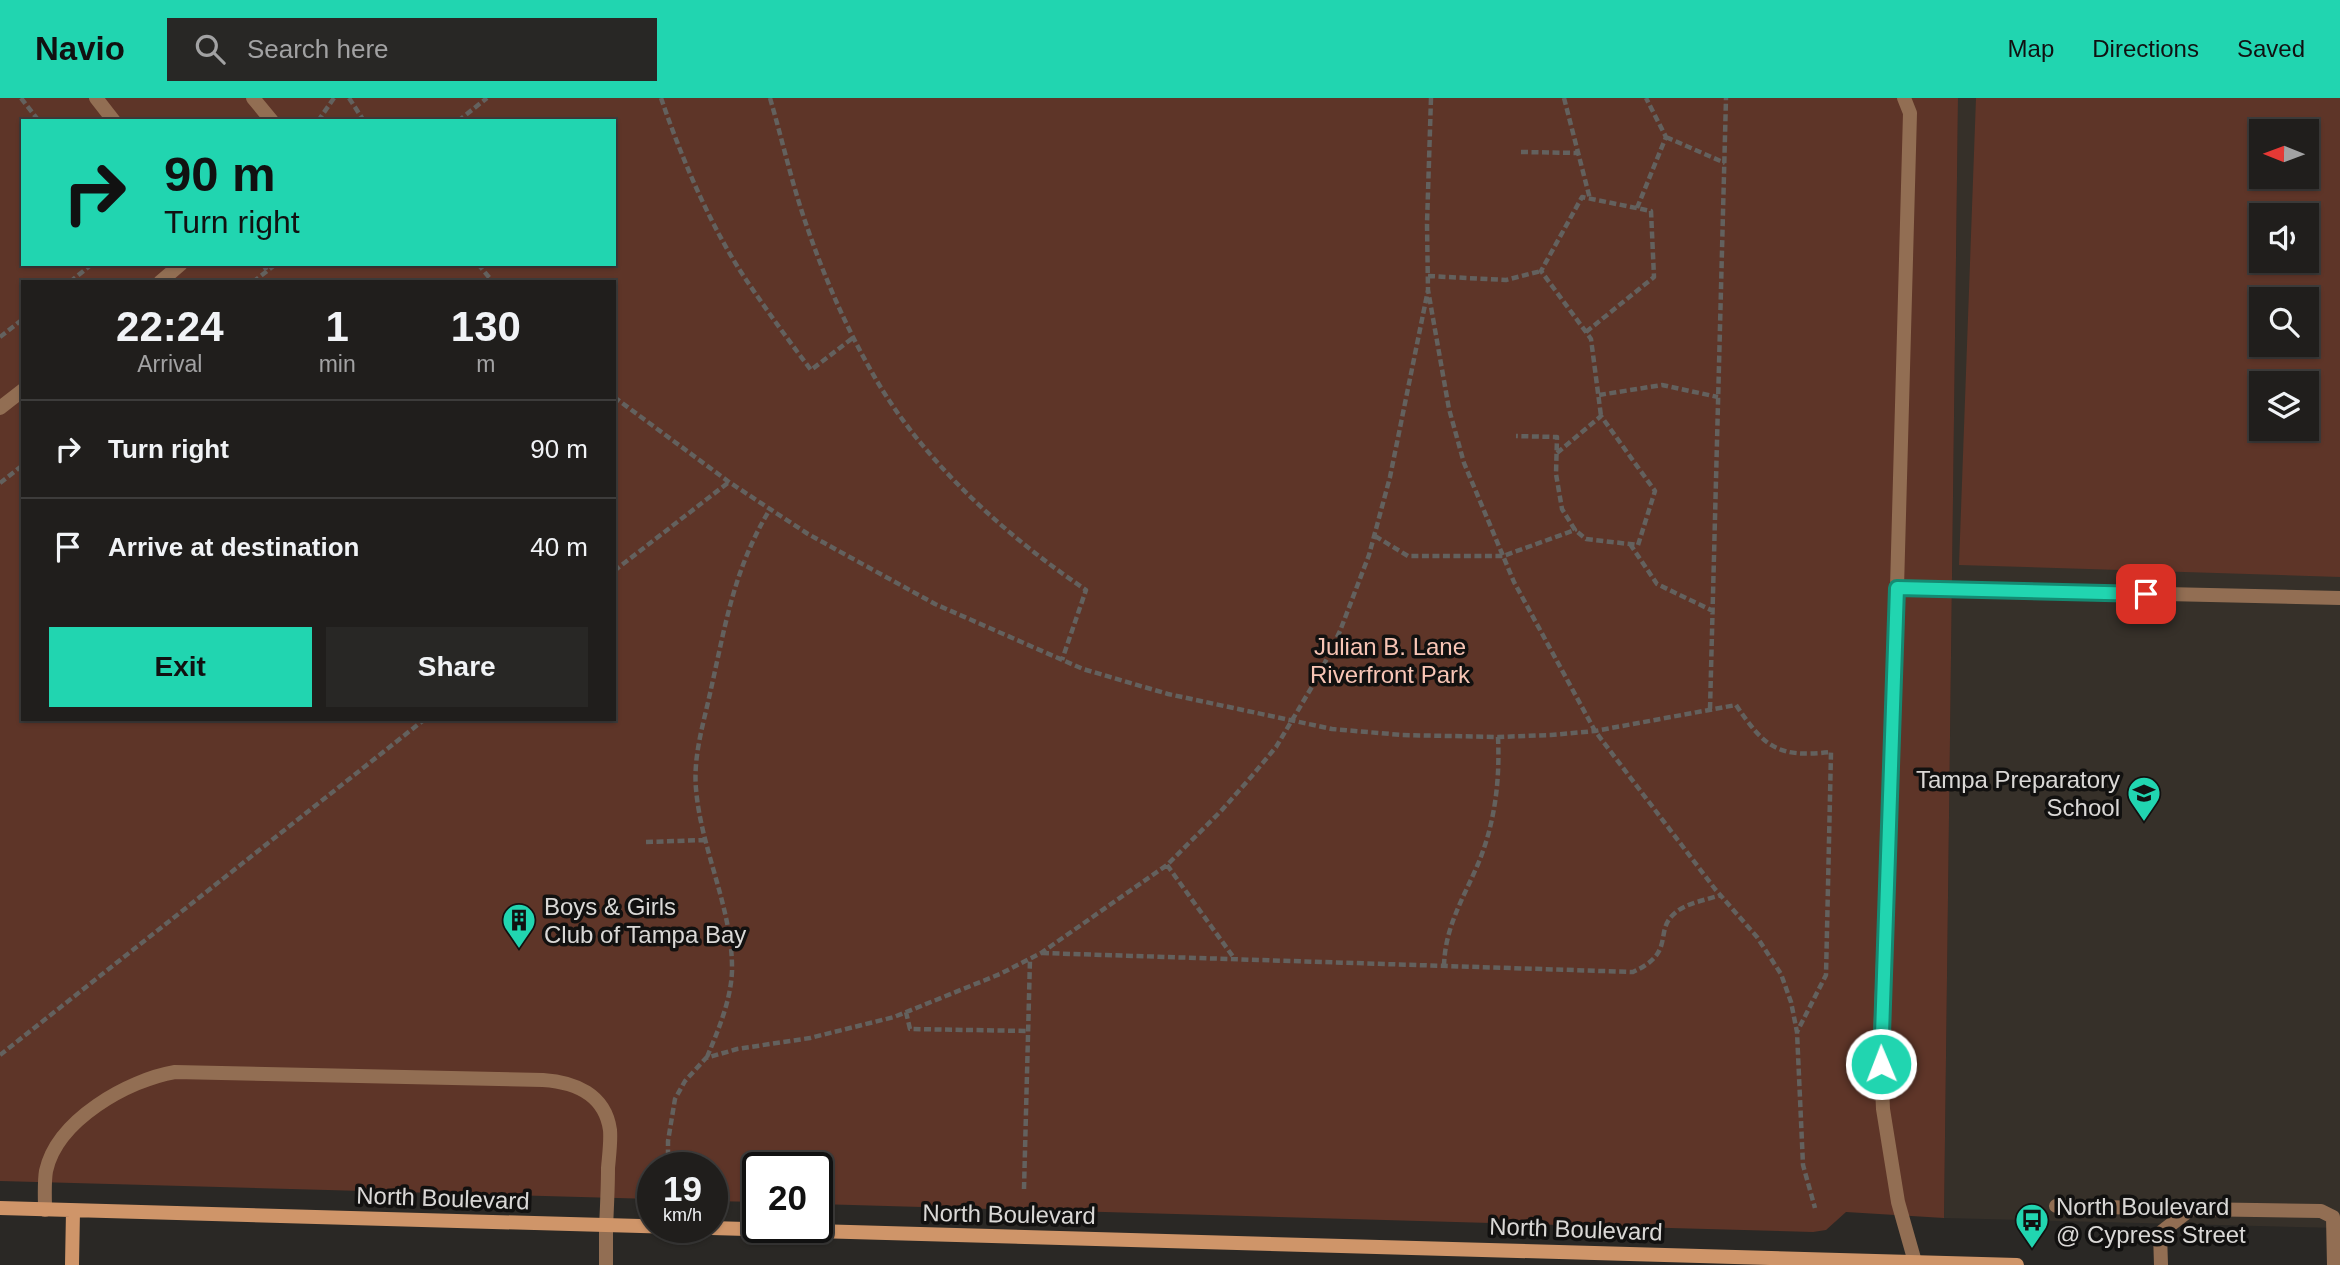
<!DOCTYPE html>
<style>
:root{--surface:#201e1c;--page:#282725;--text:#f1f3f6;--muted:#a2a2a3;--line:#3d3c3b;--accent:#21d5b0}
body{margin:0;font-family:Helvetica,sans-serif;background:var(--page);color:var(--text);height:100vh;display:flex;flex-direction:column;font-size:26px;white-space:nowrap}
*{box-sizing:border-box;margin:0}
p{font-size:23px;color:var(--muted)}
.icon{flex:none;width:38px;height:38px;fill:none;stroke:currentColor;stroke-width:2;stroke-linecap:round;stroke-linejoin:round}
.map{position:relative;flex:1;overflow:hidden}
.details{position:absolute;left:21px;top:182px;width:595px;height:441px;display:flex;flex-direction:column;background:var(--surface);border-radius:0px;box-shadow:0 2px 5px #0004,0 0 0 2px var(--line)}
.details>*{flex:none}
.guide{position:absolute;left:21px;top:21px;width:595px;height:147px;border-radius:0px;box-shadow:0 2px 5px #0004,0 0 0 2px var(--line);background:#21d5b0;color:#111;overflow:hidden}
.needle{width:46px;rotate:271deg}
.controls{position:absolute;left:2249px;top:21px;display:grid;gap:14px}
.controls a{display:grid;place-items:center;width:70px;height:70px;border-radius:0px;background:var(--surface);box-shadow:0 2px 5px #0004,0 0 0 2px var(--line);font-size:35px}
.speed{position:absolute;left:637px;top:1054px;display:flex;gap:14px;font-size:35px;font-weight:700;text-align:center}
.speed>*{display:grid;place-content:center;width:91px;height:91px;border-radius:50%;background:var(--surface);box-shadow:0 2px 5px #0004,0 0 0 2px var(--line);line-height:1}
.speed small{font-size:18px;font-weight:400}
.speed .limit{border:4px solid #111;border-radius:10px;background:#fff;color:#111}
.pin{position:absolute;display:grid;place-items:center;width:60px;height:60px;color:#fff;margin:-30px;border-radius:14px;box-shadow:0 4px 10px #0006}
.me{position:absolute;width:77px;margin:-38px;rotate:359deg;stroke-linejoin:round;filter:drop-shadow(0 0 5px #0008)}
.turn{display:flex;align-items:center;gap:24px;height:147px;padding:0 28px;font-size:32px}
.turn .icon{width:91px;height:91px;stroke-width:2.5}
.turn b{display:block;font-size:49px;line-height:60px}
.eta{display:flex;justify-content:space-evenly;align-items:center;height:119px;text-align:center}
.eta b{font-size:42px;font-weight:700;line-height:49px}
.button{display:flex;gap:14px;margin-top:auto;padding:14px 28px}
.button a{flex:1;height:80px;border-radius:0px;background:var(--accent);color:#111;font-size:28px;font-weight:700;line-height:80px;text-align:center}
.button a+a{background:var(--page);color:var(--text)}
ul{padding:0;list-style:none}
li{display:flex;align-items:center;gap:21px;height:98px;padding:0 28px;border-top:2px solid var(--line)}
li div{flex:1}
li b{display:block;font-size:26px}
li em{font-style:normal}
header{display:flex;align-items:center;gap:42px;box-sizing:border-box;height:98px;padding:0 35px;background:var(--accent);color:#111}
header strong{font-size:33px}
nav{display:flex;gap:38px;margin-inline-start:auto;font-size:24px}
.search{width:490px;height:63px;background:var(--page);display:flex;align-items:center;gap:18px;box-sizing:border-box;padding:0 24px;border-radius:0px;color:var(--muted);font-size:26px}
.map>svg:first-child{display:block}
</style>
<header>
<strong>Navio</strong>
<div class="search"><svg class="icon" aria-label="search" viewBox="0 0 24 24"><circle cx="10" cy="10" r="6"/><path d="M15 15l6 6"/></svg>Search here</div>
<nav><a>Map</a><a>Directions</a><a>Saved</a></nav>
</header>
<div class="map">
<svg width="2340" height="1167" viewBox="0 0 2340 1167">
<rect width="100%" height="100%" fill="#2a2825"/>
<!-- built -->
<path fill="#363029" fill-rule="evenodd" d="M1958,0H2340V1130L1944,1120ZM2261,33H2306V79H2261ZM2261,117H2306V163H2261ZM2261,201H2306V247H2261ZM2261,285H2306V331H2261Z"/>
<!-- green -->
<path fill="#5e3528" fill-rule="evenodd" d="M0,0H1958L1944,1120L1846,1114L1826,1132L1813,1134L817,1106V1069H758V1104L712,1103V1069H653V1101L0,1083ZM23,23H614V166H23ZM23,184H614V621H23Z
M1976,0H2340V479L1959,467ZM2261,33H2306V79H2261ZM2261,117H2306V163H2261ZM2261,201H2306V247H2261ZM2261,285H2306V331H2261Z"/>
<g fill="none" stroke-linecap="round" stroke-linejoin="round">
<!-- path -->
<path stroke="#63615e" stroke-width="4.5" stroke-dasharray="7 3.5" stroke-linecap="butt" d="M21,0L39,23
M349,0L364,23
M661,0C681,58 706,118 739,171C762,206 786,239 811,272L854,239
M770,0C782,41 791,82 805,123C822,173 843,223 869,269C917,358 1003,436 1086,492L1062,562
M1431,0L1427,126L1428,192L1449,311L1464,365L1514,484L1595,633L1715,791L1757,839L1781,876L1791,904L1797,934L1803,1067L1815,1110
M1564,0L1590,101
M318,23L334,0
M458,23L487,0
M1666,39L1725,65
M1521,54L1578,55
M1637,110L1666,39L1646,0
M263,166L267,173
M478,166L493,184
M1428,178L1506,182L1541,173
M70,184L92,166
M253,184L276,166
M1586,234L1654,179L1651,113L1582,99L1541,173L1586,234L1591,241L1601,318
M0,239L23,221
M1599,297L1662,287L1718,299
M614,299L729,384L808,436L935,506L1083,571L1168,596L1332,631L1402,637L1498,639L1551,637L1595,633L1736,607C1765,650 1778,660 1831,654L1826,877L1797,934
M1557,355L1601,318L1655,393L1638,447L1586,441L1575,432
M0,385L23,367
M1375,438L1408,458H1503L1575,432L1562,411L1556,376L1557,339L1516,338
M1630,446L1657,486L1713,513
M614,473L729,384
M1710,611L1726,0
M646,744L706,742
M1167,767L1234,860
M1042,855L1633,874C1677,854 1653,833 1675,815C1686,805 1706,802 1721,797
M1444,868C1445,829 1463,801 1478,766C1495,725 1500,683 1498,639
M906,914L910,931L1029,933
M0,957L425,621
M707,959C718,933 731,902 732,873C733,811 701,752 696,691C693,657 704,624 711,591C726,524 734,471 770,411
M668,1069V1043L675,1001L685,983L706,960L737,951L810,940L894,919L1000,876L1041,855L1167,767L1221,713L1251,679L1276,649L1319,577L1340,533L1369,457L1390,379L1428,192
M1024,1091L1030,861"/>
<!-- lane -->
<path stroke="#926e53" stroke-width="14" d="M96,0L114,23
M253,0L272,23
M1904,0L1910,15L1897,490L1880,944L1883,1011L1898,1104L1915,1164
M160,184L181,166
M0,310L23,292
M1897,490L2340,500
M2056,1108L2191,1111
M45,1112C45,1099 44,1085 46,1073C57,1022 128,982 175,974L543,982C574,984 605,996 610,1032C611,1044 609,1058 608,1070C608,1090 607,1109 606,1129
M2161,1167L2160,1135L2191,1111L2321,1113L2333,1119L2334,1167"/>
<!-- street -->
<path stroke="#926e53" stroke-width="14" d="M606,1167V1129"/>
<!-- secondary -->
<path stroke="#cf9569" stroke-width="14" d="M0,1110L2017,1167
M72,1167L73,1113"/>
</g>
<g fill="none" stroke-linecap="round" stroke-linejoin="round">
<defs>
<path id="route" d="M1881,966L1897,490L2146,496"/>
</defs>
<!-- route casing -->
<use href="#route" stroke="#158a72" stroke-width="18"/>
<!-- route -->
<use href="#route" stroke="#21d5b0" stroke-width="12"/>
</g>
<!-- icons -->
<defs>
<symbol id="school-pin" viewBox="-11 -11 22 30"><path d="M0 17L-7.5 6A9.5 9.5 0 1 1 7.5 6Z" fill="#21d5b0" stroke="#121110"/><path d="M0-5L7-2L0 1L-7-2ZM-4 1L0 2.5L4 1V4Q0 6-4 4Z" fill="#111"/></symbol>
<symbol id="building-pin" viewBox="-11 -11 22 30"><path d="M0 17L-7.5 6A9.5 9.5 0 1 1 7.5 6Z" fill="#21d5b0" stroke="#121110"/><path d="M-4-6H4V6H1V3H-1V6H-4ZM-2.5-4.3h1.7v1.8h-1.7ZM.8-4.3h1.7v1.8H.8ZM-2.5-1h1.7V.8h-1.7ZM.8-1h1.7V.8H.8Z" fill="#111"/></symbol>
<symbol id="bus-pin" viewBox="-11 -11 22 30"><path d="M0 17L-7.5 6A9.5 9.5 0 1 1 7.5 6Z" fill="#21d5b0" stroke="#121110"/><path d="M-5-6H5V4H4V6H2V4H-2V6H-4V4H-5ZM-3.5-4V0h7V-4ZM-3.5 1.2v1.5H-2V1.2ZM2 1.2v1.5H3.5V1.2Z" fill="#111"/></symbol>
</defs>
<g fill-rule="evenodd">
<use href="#school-pin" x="2125" y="676" width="38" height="52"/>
<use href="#building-pin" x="500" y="803" width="38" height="52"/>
<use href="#bus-pin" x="2013" y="1103" width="38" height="52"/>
</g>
<g text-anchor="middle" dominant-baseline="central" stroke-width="7" stroke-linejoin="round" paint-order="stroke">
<!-- park labels -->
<g font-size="24" fill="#f8c5b5" stroke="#121110">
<text x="1390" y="548">Julian B. Lane<tspan x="1390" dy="28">Riverfront Park</tspan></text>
</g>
<!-- poi labels -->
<g font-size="24" fill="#dad8d6" stroke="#121110" text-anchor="start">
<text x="2120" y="681" text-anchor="end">Tampa Preparatory<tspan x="2120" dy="28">School</tspan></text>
<text x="544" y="808">Boys &amp; Girls<tspan x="544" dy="28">Club of Tampa Bay</tspan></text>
<text x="2056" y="1108">North Boulevard<tspan x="2056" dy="28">@ Cypress Street</tspan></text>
</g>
<!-- street labels -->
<g font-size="24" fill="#dad8d6" stroke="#121110">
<text transform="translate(443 1100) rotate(2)">North Boulevard</text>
<text transform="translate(1009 1116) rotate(1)">North Boulevard</text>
<text transform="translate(1576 1131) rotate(2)">North Boulevard</text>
</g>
</g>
</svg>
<div class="controls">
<a><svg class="needle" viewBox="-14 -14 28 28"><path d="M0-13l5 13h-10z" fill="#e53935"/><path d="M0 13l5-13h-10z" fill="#a2a2a3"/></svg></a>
<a><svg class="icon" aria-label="sound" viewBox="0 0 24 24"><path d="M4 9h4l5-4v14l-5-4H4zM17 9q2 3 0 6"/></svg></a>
<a><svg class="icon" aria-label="search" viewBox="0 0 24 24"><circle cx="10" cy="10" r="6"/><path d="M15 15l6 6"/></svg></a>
<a><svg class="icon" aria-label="layers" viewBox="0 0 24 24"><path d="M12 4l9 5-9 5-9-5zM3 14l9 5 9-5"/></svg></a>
</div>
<div class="speed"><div>19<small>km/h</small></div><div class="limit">20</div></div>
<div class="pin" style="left:2146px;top:496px;background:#d93025"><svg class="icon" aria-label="arrive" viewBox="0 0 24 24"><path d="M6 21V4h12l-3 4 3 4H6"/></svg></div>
<svg class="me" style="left:1881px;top:966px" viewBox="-20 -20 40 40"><circle r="17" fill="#21d5b0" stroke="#fff" stroke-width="3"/><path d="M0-11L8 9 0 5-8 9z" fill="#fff"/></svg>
<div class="guide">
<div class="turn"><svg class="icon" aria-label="right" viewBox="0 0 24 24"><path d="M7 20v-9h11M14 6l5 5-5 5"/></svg><div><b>90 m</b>Turn right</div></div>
</div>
<section class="details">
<div class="eta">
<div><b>22:24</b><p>Arrival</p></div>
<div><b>1</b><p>min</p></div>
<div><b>130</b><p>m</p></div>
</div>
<ul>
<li><svg class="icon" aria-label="right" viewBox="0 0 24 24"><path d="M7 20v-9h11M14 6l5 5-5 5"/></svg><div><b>Turn right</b></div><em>90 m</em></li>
<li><svg class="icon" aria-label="arrive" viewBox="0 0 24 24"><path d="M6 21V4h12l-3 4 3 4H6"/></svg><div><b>Arrive at destination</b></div><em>40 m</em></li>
</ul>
<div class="button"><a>Exit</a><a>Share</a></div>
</section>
</div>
